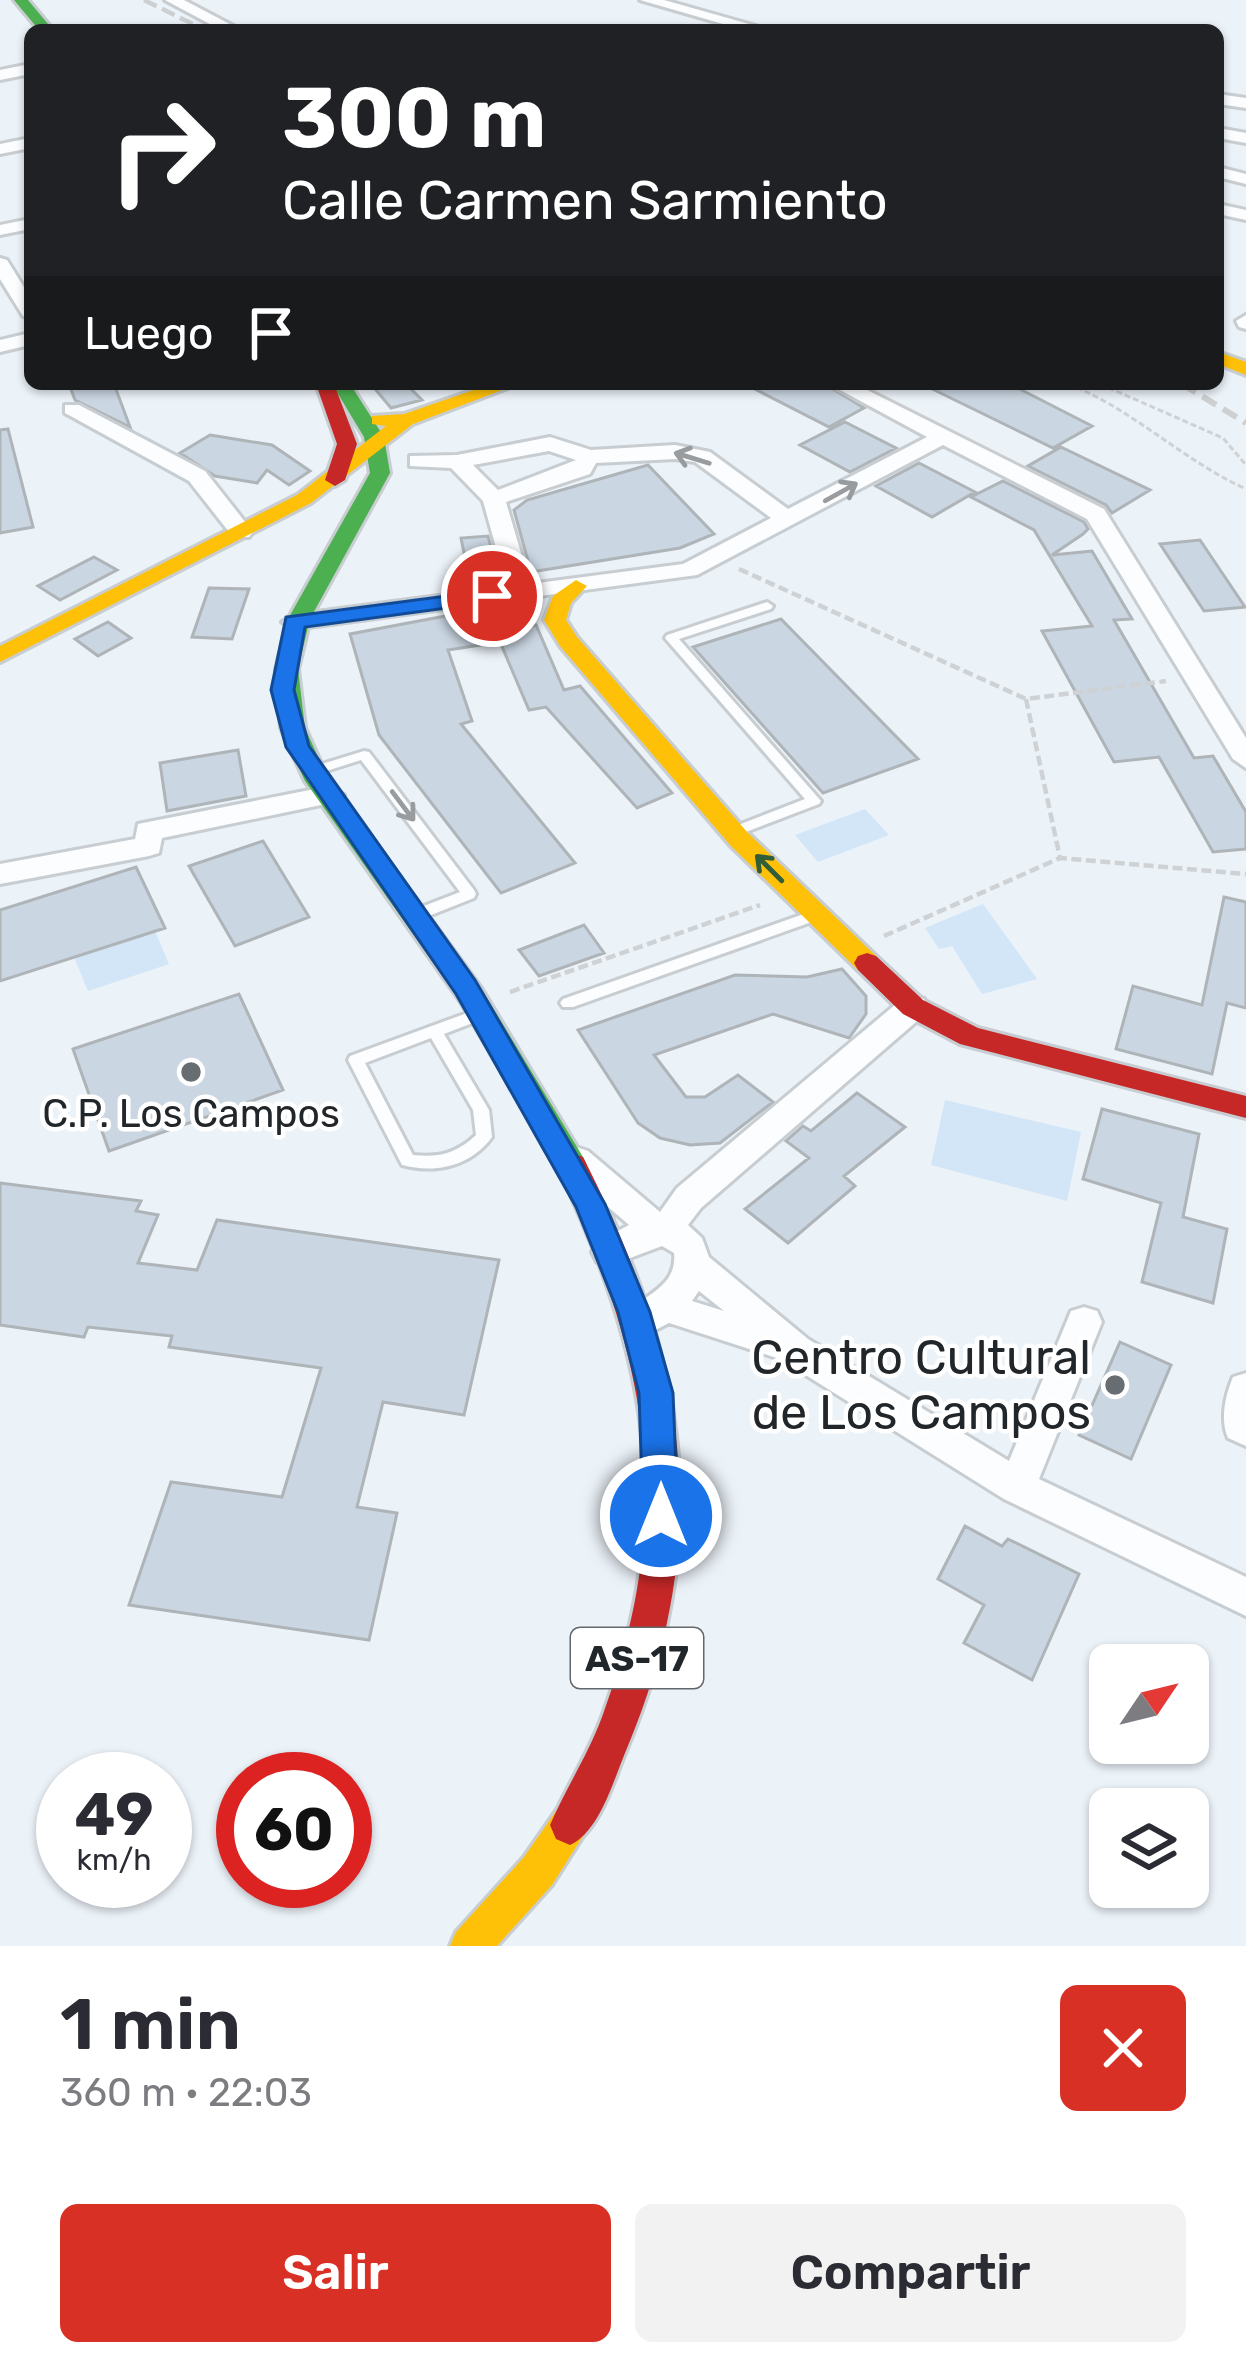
<!DOCTYPE html>
<html lang="es">
<meta charset="utf-8">
<style>
:root{--surface:#fff;--page:#f2f2f3;--text:#2b2b33;--muted:#7c7c81;--accent:#d93025}
body{margin:0;font-family:Rubik,sans-serif;background:var(--page);color:var(--text);height:100vh;display:flex;flex-direction:column;font-size:45px;white-space:nowrap}
*{box-sizing:border-box;margin:0}
p{font-size:39px;color:var(--muted)}
.icon{flex:none;width:66px;height:66px;fill:none;stroke:currentColor;stroke-width:2;stroke-linecap:round;stroke-linejoin:round}
.map{position:relative;height:1946px;overflow:hidden}
.panel{display:flex;flex-direction:column;background:var(--surface);flex:1}
.panel>*{flex:none}
.guide{position:absolute;left:24px;top:24px;width:1200px;height:366px;border-radius:18px;box-shadow:0 3px 9px #0004;background:#202124;color:#fff;overflow:hidden}
.needle{width:78px;rotate:55deg}
.controls{position:absolute;left:1089px;top:1644px;display:grid;gap:24px}
.controls a{display:grid;place-items:center;width:120px;height:120px;border-radius:18px;background:var(--surface);box-shadow:0 3px 9px #0004;font-size:60px}
.speed{position:absolute;left:36px;top:1752px;display:flex;gap:24px;font-size:60px;font-weight:700;text-align:center}
.speed>*{display:grid;place-content:center;width:156px;height:156px;border-radius:50%;background:var(--surface);box-shadow:0 3px 9px #0004;line-height:1}
.speed small{font-size:30px;font-weight:400}
.speed .limit{border:18px solid #d22;background:#fff;color:#111}
.pin{position:absolute;display:grid;place-items:center;width:102px;height:102px;color:#fff;margin:-51px;border:6px solid #fff;border-radius:50%;box-shadow:0 3px 12px #0007}
.me{position:absolute;width:132px;margin:-66px;rotate:0deg;stroke-linejoin:round;filter:drop-shadow(0 0 9px #0008)}
.turn{display:flex;align-items:center;gap:42px;height:252px;padding:0 60px;font-size:54px}
.turn .icon{width:156px;height:156px;stroke-width:2.5}
.turn b{display:block;font-size:84px;line-height:102px}
.then{display:flex;align-items:center;height:114px;padding:0 60px;background:#0003;gap:24px;font-size:45px}
.round{display:grid;place-items:center;flex:none;width:126px;height:126px;border-radius:18px;background:var(--page)}
.overview{display:flex;align-items:center;justify-content:space-between;height:204px;padding:0 60px}
h1{font-size:72px;font-weight:600;line-height:90px}
.button{display:flex;gap:24px;margin-top:auto;padding:24px 60px}
.button a{flex:1;height:138px;border-radius:18px;background:var(--accent);color:#fff;font-size:48px;font-weight:600;line-height:138px;text-align:center}
.button a+a{background:var(--page);color:var(--text)}
.map>svg:first-child{display:block}
</style>
<div class="map">
<svg width="1246" height="1946" viewBox="0 0 1246 1946">
<rect width="100%" height="100%" fill="#ebf2f8"/>
<!-- green -->
<path fill="#d2e6f8" d="M865,809L889,835L818,862L795,835Z
M983,904L1037,979L982,994L952,946L939,949L925,928Z
M155,931L169,964L88,991L74,957Z
M945,1100L1081,1132L1067,1201L931,1165Z"/>
<!-- building -->
<path fill="#cad6e2" stroke="#aeb4b8" stroke-width="3" d="M69,384H114L130,427L75,400Z
M371,384H406L422,400L391,408Z
M745,384H825L864,408L829,427Z
M922,384H1010L1092,426L1053,448Z
M845,422L896,448L850,472L800,445Z
M8,429L33,527L0,533V430Z
M210,435L272,445L310,471L289,485L267,470L257,483L215,476L180,453Z
M1061,447L1150,490L1112,513L1106,505L1028,466Z
M919,463L975,492L932,517L876,486Z
M648,465L714,534L680,548L531,572L514,510L527,500Z
M1003,481L1084,522L1088,529L1083,534L1052,555L1092,551L1132,619L1114,620L1194,758L1213,756L1246,812V849L1213,852L1159,757L1114,762L1042,631L1092,626L1034,530L971,497Z
M488,536L500,583L471,587L461,538Z
M1200,540L1245,607L1204,611L1160,544Z
M94,557L117,570L60,600L38,586Z
M209,588L249,589L232,639L192,637Z
M504,605L507,619L521,616L525,627L536,625L564,690L580,686L672,793L637,808L546,707L529,710L500,642L448,650L472,721L461,724L575,863L501,893L379,735L350,634Z
M781,619L918,759L823,793L693,647Z
M108,622L131,638L98,656L75,639Z
M238,750L246,796L167,811L160,763Z
M263,841L309,917L235,946L189,866Z
M136,867L165,928L0,981V910Z
M1224,897L1246,902V1008L1227,1003L1212,1074L1116,1049L1133,986L1202,1005Z
M584,925L604,953L539,976L519,950Z
M842,969L866,996V1014L849,1038L773,1014L654,1055L686,1097H705L738,1075L773,1102L720,1143L690,1145L660,1138L638,1123L578,1030L735,975L807,977Z
M239,994L283,1090L109,1151L73,1049Z
M857,1093L905,1127L844,1176L855,1186L788,1243L745,1209L809,1158L786,1141L803,1126L811,1131Z
M1102,1109L1199,1134L1183,1217L1227,1229L1213,1303L1142,1282L1161,1203L1083,1179Z
M0,1183L141,1201L136,1211L158,1215L138,1263L197,1270L217,1220L499,1260L464,1415L383,1402L357,1507L397,1513L369,1640L129,1605L171,1482L282,1497L321,1368L169,1347L172,1336L88,1327L84,1337L0,1325Z
M1120,1342L1171,1365L1131,1459L1079,1435Z
M965,1526L1002,1546L1008,1539L1079,1574L1032,1680L964,1643L984,1605L938,1579Z"/>
<g fill="none" stroke-linecap="round" stroke-linejoin="round">
<defs>
<path id="lane" d="M767,602L773,606L771,609L679,639L821,801L819,804L733,837L726,832L728,829L805,799L665,638L667,635Z
M364,751L369,752L474,890L476,894L474,898L421,919H411L409,915L411,911L460,892L361,760L314,775L307,771L309,768Z
M815,910L822,915L820,919L573,1007H563L560,1003L563,999Z
M478,1009L483,1011L486,1015L483,1019L444,1034L489,1110L492,1137C471,1166 436,1174 402,1165L348,1060L350,1056ZM431,1038L473,1110L476,1135C457,1153 439,1158 413,1155L365,1063Z"/>
<path id="street" d="M165,0H184L241,30H221Z
M640,0H664L770,30H744Z
M30,64V74L0,80V70Z
M1218,94L1246,98V108L1218,104Z
M1218,128L1246,133V143L1218,138Z
M30,138V148L0,154V144Z
M1218,167L1246,174V184L1218,177Z
M1218,204L1246,210V220L1218,214Z
M30,219V229L0,235V225Z
M0,258L7,260L30,297V318L23,316L0,279Z
M1246,315V329L1239,327L1236,321Z
M30,333V345L0,352V340Z
M829,384H855L1104,509L1246,738V768L1233,759L1087,519L943,445L697,575L294,629L282,622L294,615L507,587L483,501L451,468L410,466V456L457,455L550,437L591,450L675,445L710,452L788,509L927,437ZM549,451L576,460L498,490L473,465ZM675,459L695,462L771,518L683,564L530,584L506,502L590,474L596,463Z
M65,405H79L205,471L253,532L249,537H233L189,481L65,413Z
M330,786L344,795L340,801L162,838L159,853L149,856L0,884V864L135,839L138,824L148,822Z
M913,996L924,999L928,1007L924,1015L701,1208L688,1225L702,1238L709,1257L808,1339L1009,1461L1071,1311L1084,1307L1097,1311L1102,1322L1039,1479L1246,1577V1616L1004,1499L780,1359L669,1323L638,1339L625,1335L620,1324C634,1295 678,1292 674,1253L662,1246L609,1266L597,1262L592,1252L597,1242L629,1225L564,1169L560,1160L564,1151L576,1147L588,1151L660,1212L677,1188L902,999ZM699,1291L724,1311L692,1301Z
M1246,1373V1446L1228,1438C1220,1420 1225,1396 1233,1377Z"/>
<path id="fast" d="M14,0H28L53,30H39Z
M332,384H350L384,437L390,473L310,619L298,669L305,728L328,779L481,988L583,1157L587,1165L583,1173L572,1177L561,1173L461,1002L305,781L281,728L276,669L288,619L370,473L364,437Z"/>
<path id="slow" d="M1218,352L1246,362V375L1218,364Z
M491,384H518L413,424L311,503L0,662V646L297,495L386,426L372,424V416L404,414Z
M576,580L587,586L571,603L566,620L577,637L748,833L876,956L880,963L876,970H858L730,845L560,646L544,620L553,596Z
M570,1805L584,1811L590,1825L552,1885L497,1946H450L456,1932L524,1857L556,1811Z"/>
<path id="jam" d="M316,384H334L357,444L345,480L335,486L325,480L337,444Z
M867,953L876,956L923,1000L978,1028L1246,1096V1118L960,1044L903,1014L858,970L854,963L858,956Z
M572,1153L583,1157C687,1360 717,1537 625,1753C613,1782 599,1832 570,1845L556,1839L550,1825C566,1788 588,1755 602,1717C678,1511 648,1358 557,1165L561,1157Z"/>
</defs>
<!-- lane casing -->
<use href="#lane" stroke="#c7cdd1" stroke-width="6"/>
<!-- street casing -->
<use href="#street" stroke="#c7cdd1" stroke-width="6"/>
<!-- fast casing -->
<use href="#fast" stroke="#c7cdd1" stroke-width="6"/>
<!-- slow casing -->
<use href="#slow" stroke="#c7cdd1" stroke-width="6"/>
<!-- jam casing -->
<use href="#jam" stroke="#c7cdd1" stroke-width="6"/>
<!-- path-far1 -->
<path stroke="#cfd2d4" stroke-width="3" stroke-dasharray="6 3" stroke-linecap="butt" d="M1068,384C1133,409 1182,460 1246,489
M1100,384L1223,438L1246,465"/>
<!-- path -->
<path stroke="#cfd2d4" stroke-width="4.5" stroke-dasharray="10 4.5" stroke-linecap="butt" d="M739,569L1026,699L1166,681
M1026,699L1060,858L1246,874
M884,936L1060,858
M510,992L760,905"/>
<!-- lane -->
<use href="#lane" fill="#fcfdfe" fill-rule="evenodd"/>
<!-- street -->
<use href="#street" fill="#fcfdfe" fill-rule="evenodd"/>
<!-- fast -->
<use href="#fast" fill="#4caf50" fill-rule="evenodd"/>
<!-- slow -->
<use href="#slow" fill="#ffc107" fill-rule="evenodd"/>
<!-- jam -->
<use href="#jam" fill="#c62828" fill-rule="evenodd"/>
<!-- rail-far1 -->
<path stroke="#cdcfd1" stroke-width="4.5" stroke-dasharray="14 6" stroke-linecap="butt" d="M144,0L205,30"/>
<!-- rail -->
<path stroke="#cdcfd1" stroke-width="6" stroke-dasharray="16 8" stroke-linecap="butt" d="M1182,384L1246,423"/>
</g>
<!-- one-way arrows -->
<defs><path id="oneway-shaft" d="M-6 0H5M1.5-3L5.5 0L1.5 3" fill="none" stroke-width="1.6" stroke-linecap="round" stroke-linejoin="round" transform="scale(3)"/></defs>
<g stroke="#999c9f">
<use href="#oneway-shaft" transform="translate(692 458) rotate(-163)"/>
<use href="#oneway-shaft" transform="translate(841 492) rotate(-29)"/>
<use href="#oneway-shaft" transform="translate(403 806) rotate(53)"/>
</g>
<use stroke="#325d39" href="#oneway-shaft" transform="translate(769 868) rotate(-135)"/>
<!-- route -->
<path fill="#1a73e8" stroke="#114b97" stroke-width="3" d="M492,590L499,592V601L305,627L294,690L309,746L475,980L605,1204L650,1312L673,1393L678,1516L673,1528L661,1532L648,1528L643,1516L639,1393L618,1312L576,1207L456,994L286,747L271,690L286,617Z"/>
<!-- markers -->
<g fill="#686d72" stroke="#fff" stroke-width="4.5">
<circle cx="191" cy="1072" r="12"/>
<circle cx="1115" cy="1385" r="12"/>
</g>
<g text-anchor="middle" dominant-baseline="central" stroke-width="9" stroke-linejoin="round" paint-order="stroke">
<!-- shield labels -->
<rect fill="#fff" stroke="#64676a" stroke-width="3" x="571" y="1628" width="132" height="60" rx="9"/>
<g font-size="36" font-weight="bold" fill="#21262a">
<text x="637" y="1658">AS-17</text>
</g>
<!-- poi labels -->
<g font-size="39" fill="#21262a" stroke="#fff">
<text x="191" y="1114">C.P. Los Campos</text>
</g>
<!-- near-poi labels -->
<g font-size="48" fill="#21262a" stroke="#fff" text-anchor="end">
<text x="1091" y="1357">Centro Cultural<tspan x="1091" dy="55">de Los Campos</tspan></text>
</g>
</g>
</svg>
<div class="controls">
<a><svg class="needle" viewBox="-14 -14 28 28"><path d="M0-13l5 13h-10z" fill="#e53935"/><path d="M0 13l5-13h-10z" fill="#7c7c81"/></svg></a>
<a><svg class="icon" aria-label="layers" viewBox="0 0 24 24"><path d="M12 4l9 5-9 5-9-5zM3 14l9 5 9-5"/></svg></a>
</div>
<div class="speed"><div>49<small>km/h</small></div><div class="limit">60</div></div>
<div class="pin" style="left:492px;top:596px;background:#d93025"><svg class="icon" aria-label="arrive" viewBox="0 0 24 24"><path d="M6 21V4h12l-3 4 3 4H6"/></svg></div>
<svg class="me" style="left:661px;top:1516px" viewBox="-20 -20 40 40"><circle r="17" fill="#1a73e8" stroke="#fff" stroke-width="3"/><path d="M0-11L8 9 0 5-8 9z" fill="#fff"/></svg>
<div class="guide">
<div class="turn"><svg class="icon" aria-label="right" viewBox="0 0 24 24"><path d="M7 20v-9h11M14 6l5 5-5 5"/></svg><div><b>300 m</b>Calle Carmen Sarmiento</div></div>
<div class="then">Luego<svg class="icon" aria-label="arrive" viewBox="0 0 24 24"><path d="M6 21V4h12l-3 4 3 4H6"/></svg></div>
</div>
</div>
<section class="panel">
<div class="overview"><div><h1>1 min</h1><p>360 m · 22:03</p></div><a class="round" style="background:#d93025;color:#fff"><svg class="icon" aria-label="close" viewBox="0 0 24 24"><path d="M6 6l12 12M18 6L6 18"/></svg></a></div>
<div class="button"><a>Salir</a><a>Compartir</a></div>
</section>
